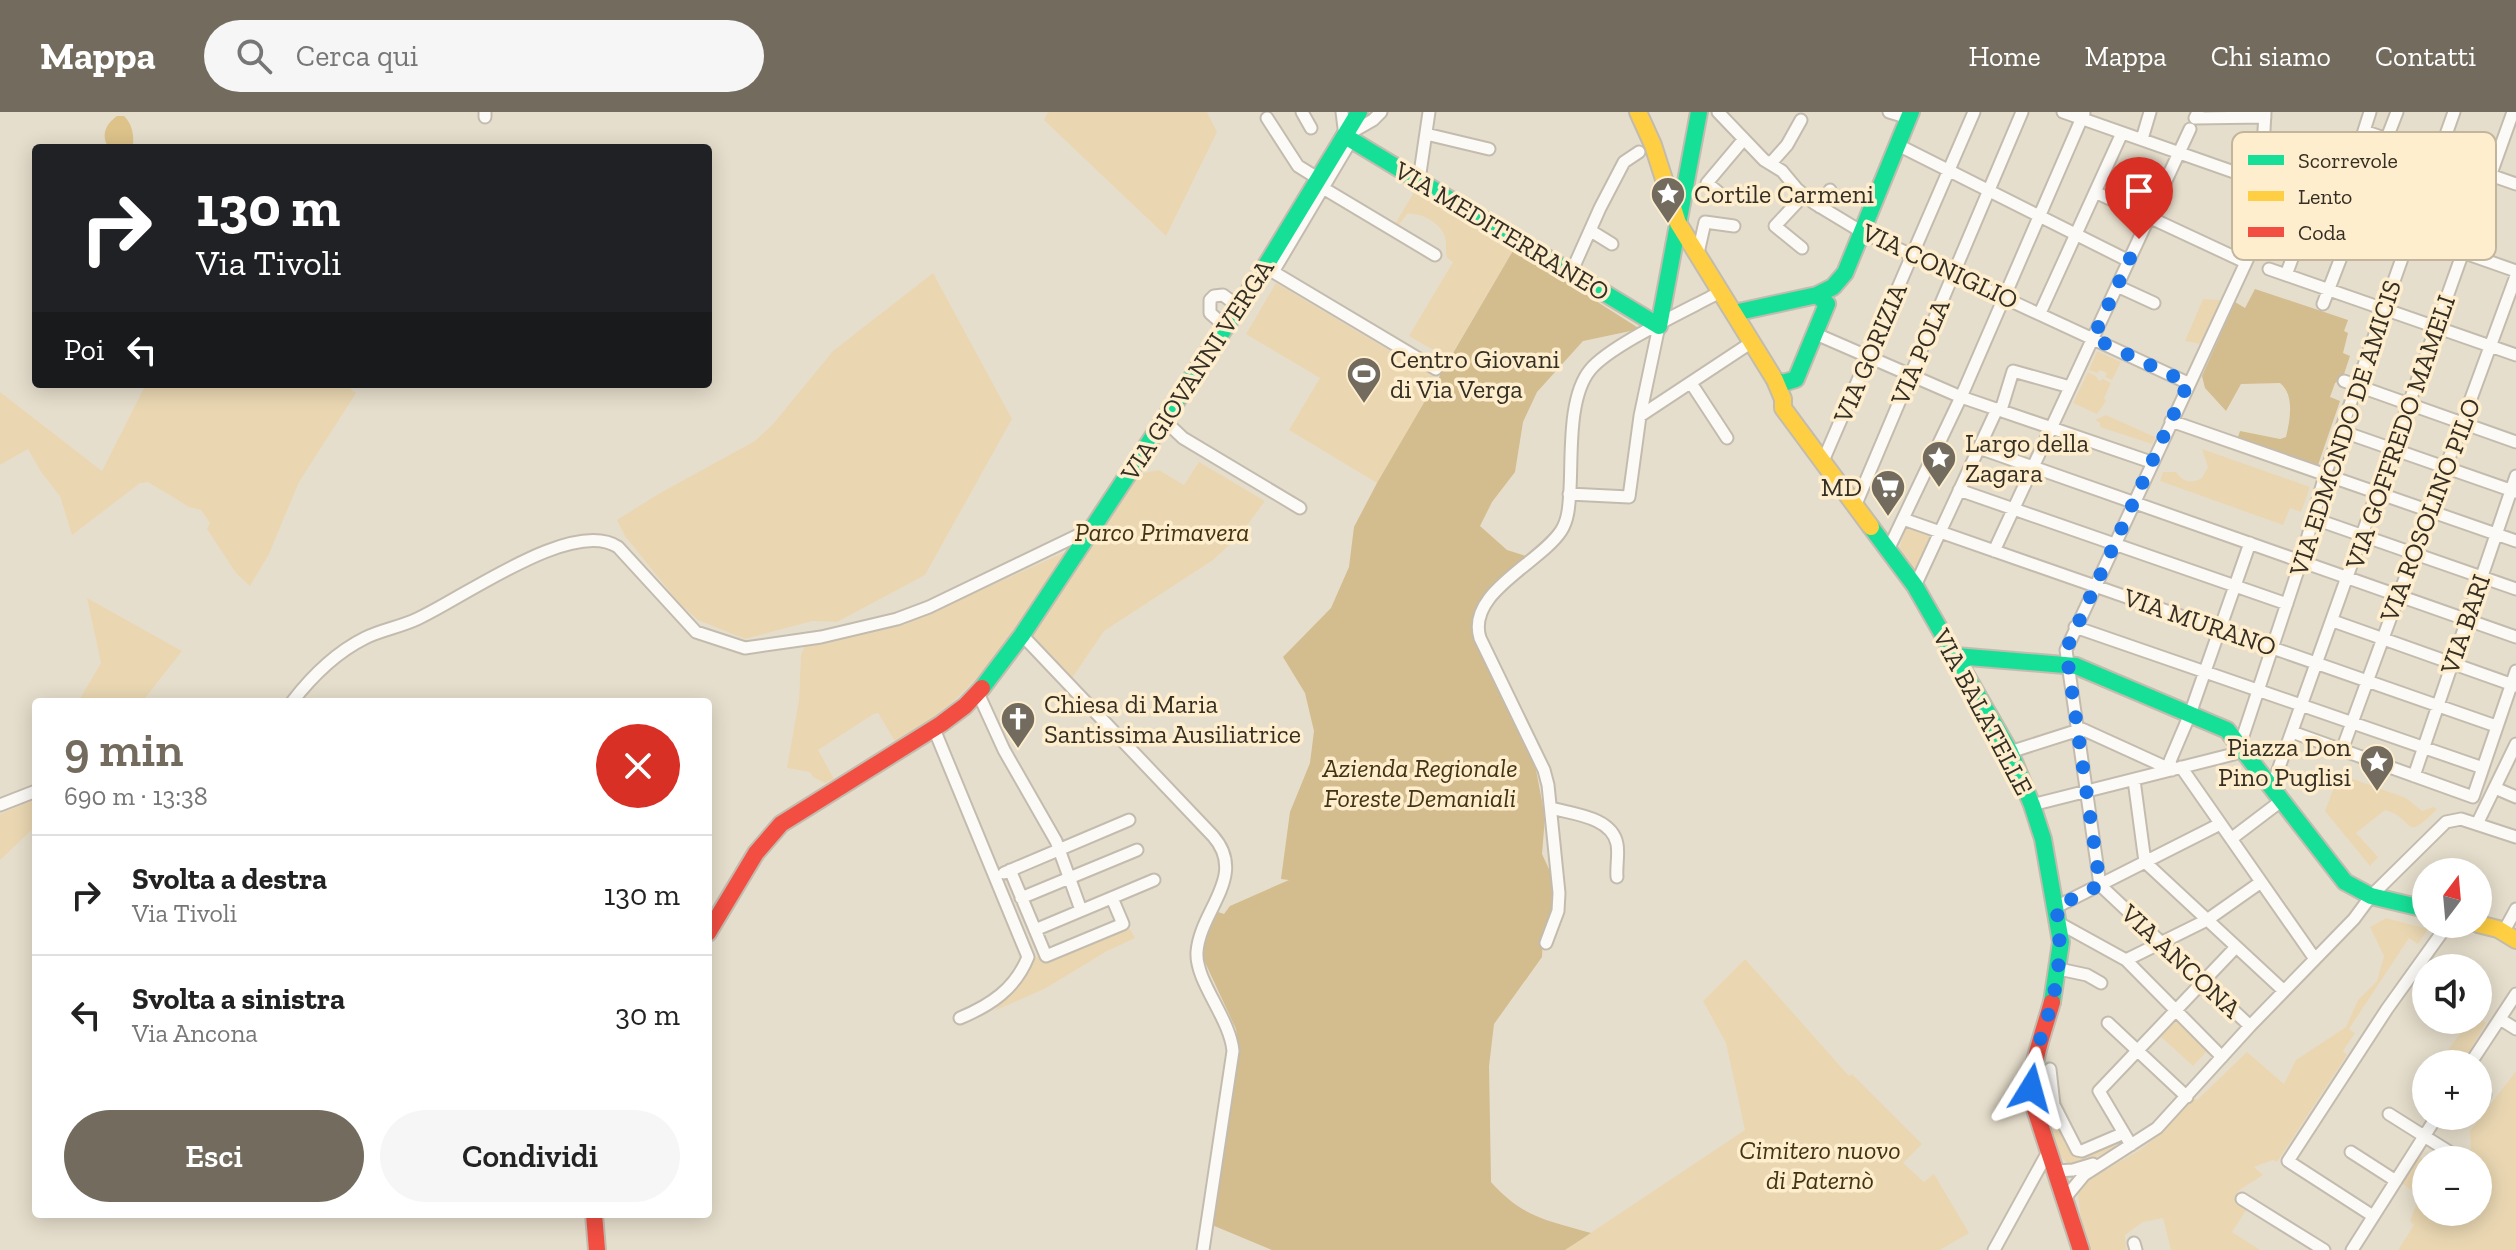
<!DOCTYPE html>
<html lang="it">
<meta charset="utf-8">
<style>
:root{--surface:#fff;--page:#f6f6f6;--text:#222;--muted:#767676;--line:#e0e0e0;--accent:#736c5e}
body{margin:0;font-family:"Zilla Slab",serif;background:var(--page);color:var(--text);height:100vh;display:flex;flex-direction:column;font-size:30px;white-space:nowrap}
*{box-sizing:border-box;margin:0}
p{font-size:26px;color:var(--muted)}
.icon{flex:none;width:44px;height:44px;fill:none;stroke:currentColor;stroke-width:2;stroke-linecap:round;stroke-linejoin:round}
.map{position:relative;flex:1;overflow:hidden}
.sheet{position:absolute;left:32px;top:586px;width:680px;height:520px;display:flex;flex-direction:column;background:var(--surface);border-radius:8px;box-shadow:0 4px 20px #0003}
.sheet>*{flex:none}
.hud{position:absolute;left:32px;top:32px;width:680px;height:244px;border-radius:8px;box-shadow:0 4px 20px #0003;background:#202124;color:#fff;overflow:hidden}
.needle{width:52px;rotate:16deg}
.controls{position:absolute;left:2412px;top:746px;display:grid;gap:16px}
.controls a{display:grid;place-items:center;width:80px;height:80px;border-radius:50%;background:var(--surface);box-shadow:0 4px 20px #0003;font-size:40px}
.pin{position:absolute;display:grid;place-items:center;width:68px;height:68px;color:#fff;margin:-82px -34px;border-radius:50% 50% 50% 0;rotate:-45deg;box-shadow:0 0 8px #0007}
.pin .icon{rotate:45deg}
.me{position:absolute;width:88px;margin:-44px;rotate:8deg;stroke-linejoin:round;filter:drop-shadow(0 0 6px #0008)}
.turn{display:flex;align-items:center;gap:28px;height:168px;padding:0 32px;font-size:36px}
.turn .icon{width:104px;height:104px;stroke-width:2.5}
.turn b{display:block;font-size:56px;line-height:68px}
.then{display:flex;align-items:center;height:76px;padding:0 32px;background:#0003;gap:16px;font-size:30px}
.round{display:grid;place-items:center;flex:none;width:84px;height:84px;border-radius:42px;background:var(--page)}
.head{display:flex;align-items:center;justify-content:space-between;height:136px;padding:0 32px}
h1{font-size:48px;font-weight:600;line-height:60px;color:var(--accent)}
.cta{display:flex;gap:16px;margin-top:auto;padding:16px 32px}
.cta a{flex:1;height:92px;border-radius:48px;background:var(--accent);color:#fff;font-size:32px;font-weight:600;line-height:92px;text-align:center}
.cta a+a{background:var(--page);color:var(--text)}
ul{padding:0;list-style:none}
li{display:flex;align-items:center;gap:24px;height:120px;padding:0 32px;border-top:2px solid var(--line)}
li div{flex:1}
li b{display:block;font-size:30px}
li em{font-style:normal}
header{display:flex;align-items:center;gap:48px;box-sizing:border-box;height:112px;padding:0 40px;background:var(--accent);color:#fff}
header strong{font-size:38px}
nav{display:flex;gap:44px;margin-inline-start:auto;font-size:28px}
.search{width:560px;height:72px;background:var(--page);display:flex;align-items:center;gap:20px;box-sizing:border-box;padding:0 28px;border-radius:44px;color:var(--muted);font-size:30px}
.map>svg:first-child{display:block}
</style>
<header>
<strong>Mappa</strong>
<div class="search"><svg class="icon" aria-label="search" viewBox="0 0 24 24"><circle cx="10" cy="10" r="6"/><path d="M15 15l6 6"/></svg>Cerca qui</div>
<nav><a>Home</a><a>Mappa</a><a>Chi siamo</a><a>Contatti</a></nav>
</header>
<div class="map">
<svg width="2516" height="1138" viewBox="0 0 2516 1138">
<rect width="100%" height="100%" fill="#e6decc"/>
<!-- green -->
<path fill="#ead7b2" d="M1048,0H1207L1217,20L1166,124L1044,8Z
M1416,77L1514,137L1449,247L1409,224L1453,150L1447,146C1445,139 1447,132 1445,126C1442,111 1420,100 1407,102L1398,114L1395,112Z
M933,161L1012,307L925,463L837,510L812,509L745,527L698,508L678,490L625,424L617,408L660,381L755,329L773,312L833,239Z
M1276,171L1439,268L1377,371L1289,318L1320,266L1246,222Z
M2203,187L2221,188L2200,232L2185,229Z
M2097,239L2121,250L2112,268L2105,265L2107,261L2100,258L2097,261L2089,258Z
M2088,260L2096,264L2099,269L2103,267L2111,271L2104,286L2106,289L2097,302L2073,291Z
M146,272H344L356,281L299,370L269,442L250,474L236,461L207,417L210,411L201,398L189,395L148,370L140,371L72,423L60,384L41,360L28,337L0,353V280L102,359Z
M2106,303L2155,325L2152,332L2100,315V311L2095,308Z
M2202,337L2310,375L2301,400L2290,396L2283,413L2160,369L2163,360H2176C2182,370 2192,372 2202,366L2208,355Z
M1199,350L1265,389L1240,423L1213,448L1104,519L1072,566L1032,524L1138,362L1159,358L1184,373Z
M1907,414L1931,422L1915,457L1899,436Z
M1063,441L1066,444C1014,519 978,584 896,631L878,601L872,603L818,638L834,667L825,671L813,665L810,660L787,656L799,588L801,543L805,533L906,512Z
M87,486L182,539L142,590H78L101,551Z
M2339,662L2406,686L2422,699L2433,695L2437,697C2402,733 2416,706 2385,698L2356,721L2378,745L2370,754L2325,699Z
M36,687V714L0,748V702Z
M2386,806L2428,817L2418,832L2409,826L2349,917L2355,921L2343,939L2347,943L2277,1050L2273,1048L2254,1055L2263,1063L2241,1077L2234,1086L2248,1095L2232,1120L2260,1138H2171L2163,1106L2143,1110L2125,1123L2126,1138H2085L2078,1084L2080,1076L2086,1069L2140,1038L2159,1023L2194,985L2197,988L2247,940L2284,972L2296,948L2346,915L2358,888L2377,869L2384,844L2370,815Z
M1128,814L1135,826L1107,839L1046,876L994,899L1018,873L1032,847L1042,843L1046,850Z
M1745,847L1849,964L1852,962L1922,1032L1903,1051L1924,1070L1934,1062L1969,1121L1940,1138H1565L1745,1018L1726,931L1703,889Z
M2177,906L2208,938L2193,954L2160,924Z
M2478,906L2486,911L2462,952H2438L2470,908Z
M2047,927C2040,982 2048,993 2070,1041L2080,1046L2115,1033V1035L2079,1054C2073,1053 2067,1052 2063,1047C2053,1036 2039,991 2039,976C2038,959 2042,943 2047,927Z
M2516,959V1138H2398L2414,1113L2410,1109L2420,1083L2401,1071L2418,1044L2426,1049V1100H2478V1048H2443L2446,1044C2457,1050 2463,1044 2471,1037L2470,1019Z"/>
<!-- forest -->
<path fill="#d3bc8d" d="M1514,137L1640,217L1583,229L1537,280L1523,310L1515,360L1492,390L1480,414L1507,438L1529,445L1492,474L1476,497L1472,518L1507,589L1536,658L1545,705L1542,742L1554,768L1555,794L1543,826L1542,845L1494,912L1489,954L1491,1070C1523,1106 1547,1108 1591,1121L1565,1138H1272L1212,1113L1239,940L1236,917L1203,846L1205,828L1218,800L1224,802L1230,794L1289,768L1281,767L1290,700L1310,651L1314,619L1305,581L1283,545L1331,496L1349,455L1354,415L1377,371Z
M2255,177L2348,208L2344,219L2348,221L2343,241L2350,244L2343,265L2335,271L2330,285L2340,289L2318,353L2238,325L2240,319L2280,327L2286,325C2290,308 2295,283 2280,271L2241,272L2226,299L2205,276L2202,264L2235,190L2245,196Z"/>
<!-- water -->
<path fill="#ddc28a" d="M117,4H124C132,12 134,22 133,34L130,36H109C100,23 106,12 117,4Z"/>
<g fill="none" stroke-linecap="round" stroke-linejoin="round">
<defs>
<path id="street" d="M1302,0L1311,16
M1342,0L1345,24L1373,8L1381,0
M1718,0L1764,48L1782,59L1797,77L1814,91L1862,120L2188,271
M1889,0L1909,6
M2063,0L2516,159
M2198,0L2195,6L2265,5
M485,5V0
M1267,6L1298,54L1319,67
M2364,19L2516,72
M1426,22L1489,37
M2142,27L2150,0
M1898,33L2129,149
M2355,47L2370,0
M1771,51L1787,33L1801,8
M1419,68L1429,0
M2261,70L2265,1
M1323,76L1435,143
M2095,80L2245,150
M1724,85L1707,71L1744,27
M1820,95L1830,78
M1591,119L1612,132
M1802,136L1775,114L1804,83
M1698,141L1705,110L1734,114
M1265,155L1436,257
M2269,157L2516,243
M1273,160L1352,27
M1571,161L1600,96L1624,50L1639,40
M2286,163L2300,125L2343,139
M2117,174L2154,191
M2323,192L2397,0
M2040,201L2122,21
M1226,215L1210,201V188L1214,184L1223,183L1239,195
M1816,222L1961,285L2151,350
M2344,269L2516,330
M1691,271L1727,326
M2001,298L2013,259L2070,275
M1640,304L1752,230
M1164,308L1183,326L1300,396
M2171,309L2516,429
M2341,319L2516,380
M1979,336L2516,525
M1823,349L1974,0
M1959,378L2287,492
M1569,382L1629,385L1640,304L1659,214
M1856,392L2022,0
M2312,406L2516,477
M1903,407L2496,614
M1889,436L1961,285L2084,1
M1994,439L2190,17
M1915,474L1997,297
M2333,509L2516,574
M2075,515L2483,656
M1022,523L1213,724C1248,764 1200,798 1197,840C1195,869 1230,906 1233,939L1203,1138
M978,581L1004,638L1056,729L1081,798
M292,590C312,564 335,541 365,526C381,518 400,515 417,507C462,487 572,405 618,435L696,520L745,536L821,525L897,507L929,495L1091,417
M934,617L1028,845C1015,877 991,893 960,906
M2292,620L2473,685L2516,559
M2342,638L2516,164
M2010,640L2082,617L2172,658
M2181,655L2315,847
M2172,658L2170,649L2190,602L2250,431
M2414,664L2516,364
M2134,668L2145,750L2284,879
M2272,675L2513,0
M2495,676L2516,685
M0,693L36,679
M2032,693L2234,642L2240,633L2301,449L2325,363L2454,0
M1551,696C1573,702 1612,705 1617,732C1619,742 1616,754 1617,765
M2477,712L2516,632
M2231,727L2281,689
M1010,758L1046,844L1123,812L1112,786
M1004,761L1129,708
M1021,786L1137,738
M2056,795L2220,712
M2059,811L2126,848L2207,808L2261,770
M1035,818L1154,768
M2504,819L2516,797
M1546,831L1558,799L1559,781L1548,673L1544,658L1480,526C1466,481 1539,452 1561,419C1569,407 1569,391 1570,377C1572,342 1568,285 1590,258C1610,233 1691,196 1722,179
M2126,848L2222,945
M2059,857L2087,863L2101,871
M2500,907L2516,917
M2108,911L2187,985
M2250,914L2100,773L2066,538L2280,77
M2470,952L2516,882
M2050,957L2054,993L2077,1038L2082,1039L2124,1021
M2478,979L2485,983
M2389,1002L2451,1041
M2131,1033L2099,979L2236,835
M2351,1040L2396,1069
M2056,1059L2073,1058L2093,1052
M2065,1086L2084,1063L2157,1016L2250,914L2354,807L2371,784L2446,710L2461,707L2516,725
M2242,1087L2324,1138
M2373,1104L2288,1049L2387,897L2448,812
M2134,1131L2136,1138
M1994,1138L2049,1038
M2352,1138L2437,1004"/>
<path id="fast" d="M1345,24L1659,214L1699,0
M1817,183L1833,175L1845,161L1911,0
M1734,201L1817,183L1827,192L1796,267L1783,271L1775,268
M1871,415L1915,474L2010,640L2032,693L2043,727L2061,830L2052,890
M1956,544L2076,554L2227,618L2345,770L2371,784L2426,797
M982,576L1022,523L1265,155L1359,0"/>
<path id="slow" d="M1638,0L1653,33L1678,111L1775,268L1783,287V296L1871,415
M2478,812L2498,817L2516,828"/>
<path id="jam" d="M708,821L756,741L781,712L941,612L965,594L982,576
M2052,890C2042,926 2028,956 2034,994L2081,1138
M594,1102L597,1138"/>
</defs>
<!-- street casing -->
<use href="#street" stroke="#c3bcae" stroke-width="15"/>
<!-- fast casing -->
<use href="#fast" stroke="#c3bcae" stroke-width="20"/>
<!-- slow casing -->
<use href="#slow" stroke="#c3bcae" stroke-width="20"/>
<!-- jam casing -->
<use href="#jam" stroke="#c3bcae" stroke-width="20"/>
<!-- street -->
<use href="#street" stroke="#fbfaf7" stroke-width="11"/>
<!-- fast -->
<use href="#fast" stroke="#16e098" stroke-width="16"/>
<!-- slow -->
<use href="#slow" stroke="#ffcf43" stroke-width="16"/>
<!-- jam -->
<use href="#jam" stroke="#f24e42" stroke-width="16"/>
</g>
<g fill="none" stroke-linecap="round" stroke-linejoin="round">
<!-- route -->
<path stroke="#1a73e8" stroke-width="14" stroke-dasharray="0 25.2" d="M2031,976C2032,945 2044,919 2052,890C2060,857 2062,828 2056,795L2100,773L2066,538L2188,271L2093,226L2139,127"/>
</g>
<!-- icons -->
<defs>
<symbol id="sight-pin" viewBox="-11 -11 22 30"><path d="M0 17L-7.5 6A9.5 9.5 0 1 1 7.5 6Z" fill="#736c5e" stroke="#feeece"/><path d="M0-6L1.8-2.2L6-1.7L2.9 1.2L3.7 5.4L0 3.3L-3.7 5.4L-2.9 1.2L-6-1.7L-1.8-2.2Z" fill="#fff"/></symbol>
<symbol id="stadium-pin" viewBox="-11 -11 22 30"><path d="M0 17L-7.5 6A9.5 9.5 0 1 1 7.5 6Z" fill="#736c5e" stroke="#feeece"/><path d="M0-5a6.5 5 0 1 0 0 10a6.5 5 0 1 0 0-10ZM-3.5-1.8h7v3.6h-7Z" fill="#fff"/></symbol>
<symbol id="supermarket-pin" viewBox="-11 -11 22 30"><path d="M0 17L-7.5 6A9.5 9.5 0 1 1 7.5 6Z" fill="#736c5e" stroke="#feeece"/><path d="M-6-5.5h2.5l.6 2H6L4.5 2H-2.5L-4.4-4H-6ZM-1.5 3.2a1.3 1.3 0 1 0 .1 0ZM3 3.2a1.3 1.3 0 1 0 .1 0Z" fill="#fff"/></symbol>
<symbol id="church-pin" viewBox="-11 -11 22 30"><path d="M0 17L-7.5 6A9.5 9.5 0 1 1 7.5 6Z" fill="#736c5e" stroke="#feeece"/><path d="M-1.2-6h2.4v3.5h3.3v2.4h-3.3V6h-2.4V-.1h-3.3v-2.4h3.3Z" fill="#fff"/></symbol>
</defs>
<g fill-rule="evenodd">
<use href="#sight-pin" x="1648" y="62" width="40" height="54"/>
<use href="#stadium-pin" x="1344" y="242" width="40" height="54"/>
<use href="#sight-pin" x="1919" y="326" width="40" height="54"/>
<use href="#supermarket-pin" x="1868" y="355" width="40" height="54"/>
<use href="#church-pin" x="998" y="587" width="40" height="54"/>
<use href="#sight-pin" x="2357" y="630" width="40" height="54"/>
</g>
<g text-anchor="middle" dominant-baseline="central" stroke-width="7" stroke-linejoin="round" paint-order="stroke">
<!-- poi labels -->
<g font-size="26" fill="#352f23" stroke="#feeece" text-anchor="start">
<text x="1694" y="82">Cortile Carmeni</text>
<text x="1390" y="247">Centro Giovani<tspan x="1390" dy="30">di Via Verga</tspan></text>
<text x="1965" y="331">Largo della<tspan x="1965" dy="30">Zagara</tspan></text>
<text x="1862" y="375" text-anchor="end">MD</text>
<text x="1044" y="592">Chiesa di Maria<tspan x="1044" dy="30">Santissima Ausiliatrice</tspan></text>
<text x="2351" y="635" text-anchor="end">Piazza Don<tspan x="2351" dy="30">Pino Puglisi</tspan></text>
</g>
<!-- street labels -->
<g font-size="26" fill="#352f23" stroke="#feeece">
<text transform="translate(1502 119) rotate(31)">VIA MEDITERRANEO</text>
<text transform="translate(1940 154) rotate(25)">VIA CONIGLIO</text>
<text transform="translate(1920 240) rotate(-67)">VIA POLA</text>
<text transform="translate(1870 241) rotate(-67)">VIA GORIZIA</text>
<text transform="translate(1197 258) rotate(-57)">VIA GIOVANNI VERGA</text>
<text transform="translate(2345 316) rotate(-72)">VIA EDMONDO DE AMICIS</text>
<text transform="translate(2400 320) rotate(-71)">VIA GOFFREDO MAMELI</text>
<text transform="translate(2430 398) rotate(-69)">VIA ROSOLINO PILO</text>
<text transform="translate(2200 510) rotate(19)">VIA MURANO</text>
<text transform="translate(2465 512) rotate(-71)">VIA BARI</text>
<text transform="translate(1983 600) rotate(62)">VIA BALATELLE</text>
<text transform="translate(2181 849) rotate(43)">VIA ANCONA</text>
</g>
<!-- park labels -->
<g font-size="26" font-style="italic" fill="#423313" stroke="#feeece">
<text x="1162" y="420">Parco Primavera</text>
<text x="1420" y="656">Azienda Regionale<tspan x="1420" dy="30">Foreste Demaniali</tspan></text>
<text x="1820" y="1038">Cimitero nuovo<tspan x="1820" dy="30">di Paternò</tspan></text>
</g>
</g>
<!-- legend -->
<rect x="2232" y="20" width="264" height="128" rx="12" fill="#feeece" stroke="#c2b59b" stroke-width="2"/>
<rect x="2248" y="43" width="36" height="10" fill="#16e098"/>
<rect x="2248" y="79" width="36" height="10" fill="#ffcf43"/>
<rect x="2248" y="115" width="36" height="10" fill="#f24e42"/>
<g font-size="22" fill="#352f23">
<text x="2298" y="56">Scorrevole</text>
<text x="2298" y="92">Lento</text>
<text x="2298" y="128">Coda</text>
</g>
</svg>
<div class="controls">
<a><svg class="needle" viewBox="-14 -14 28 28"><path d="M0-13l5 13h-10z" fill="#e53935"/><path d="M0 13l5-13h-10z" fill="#767676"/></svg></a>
<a><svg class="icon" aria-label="sound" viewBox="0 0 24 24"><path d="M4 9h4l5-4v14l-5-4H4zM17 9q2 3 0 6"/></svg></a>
<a>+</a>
<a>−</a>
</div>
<div class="pin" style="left:2139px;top:127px;background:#d93025"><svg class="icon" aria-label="arrive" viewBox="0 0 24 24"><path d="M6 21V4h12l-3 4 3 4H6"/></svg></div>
<svg class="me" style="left:2031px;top:976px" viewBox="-20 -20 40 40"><path d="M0-17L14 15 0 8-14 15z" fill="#1a73e8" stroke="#fff" stroke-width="4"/></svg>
<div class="hud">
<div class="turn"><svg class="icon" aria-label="right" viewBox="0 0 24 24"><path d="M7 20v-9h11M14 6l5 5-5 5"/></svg><div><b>130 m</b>Via Tivoli</div></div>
<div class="then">Poi<svg class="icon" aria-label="left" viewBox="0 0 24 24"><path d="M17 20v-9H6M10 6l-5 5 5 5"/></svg></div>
</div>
<section class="sheet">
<div class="head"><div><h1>9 min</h1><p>690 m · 13:38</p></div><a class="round" style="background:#d93025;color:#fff"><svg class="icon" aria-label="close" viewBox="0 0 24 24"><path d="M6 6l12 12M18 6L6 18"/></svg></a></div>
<ul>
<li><svg class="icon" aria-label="right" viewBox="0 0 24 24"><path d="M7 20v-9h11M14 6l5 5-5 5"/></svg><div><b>Svolta a destra</b><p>Via Tivoli</p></div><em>130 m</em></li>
<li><svg class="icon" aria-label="left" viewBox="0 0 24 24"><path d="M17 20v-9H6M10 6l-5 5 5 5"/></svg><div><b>Svolta a sinistra</b><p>Via Ancona</p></div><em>30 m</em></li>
</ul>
<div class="cta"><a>Esci</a><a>Condividi</a></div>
</section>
</div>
